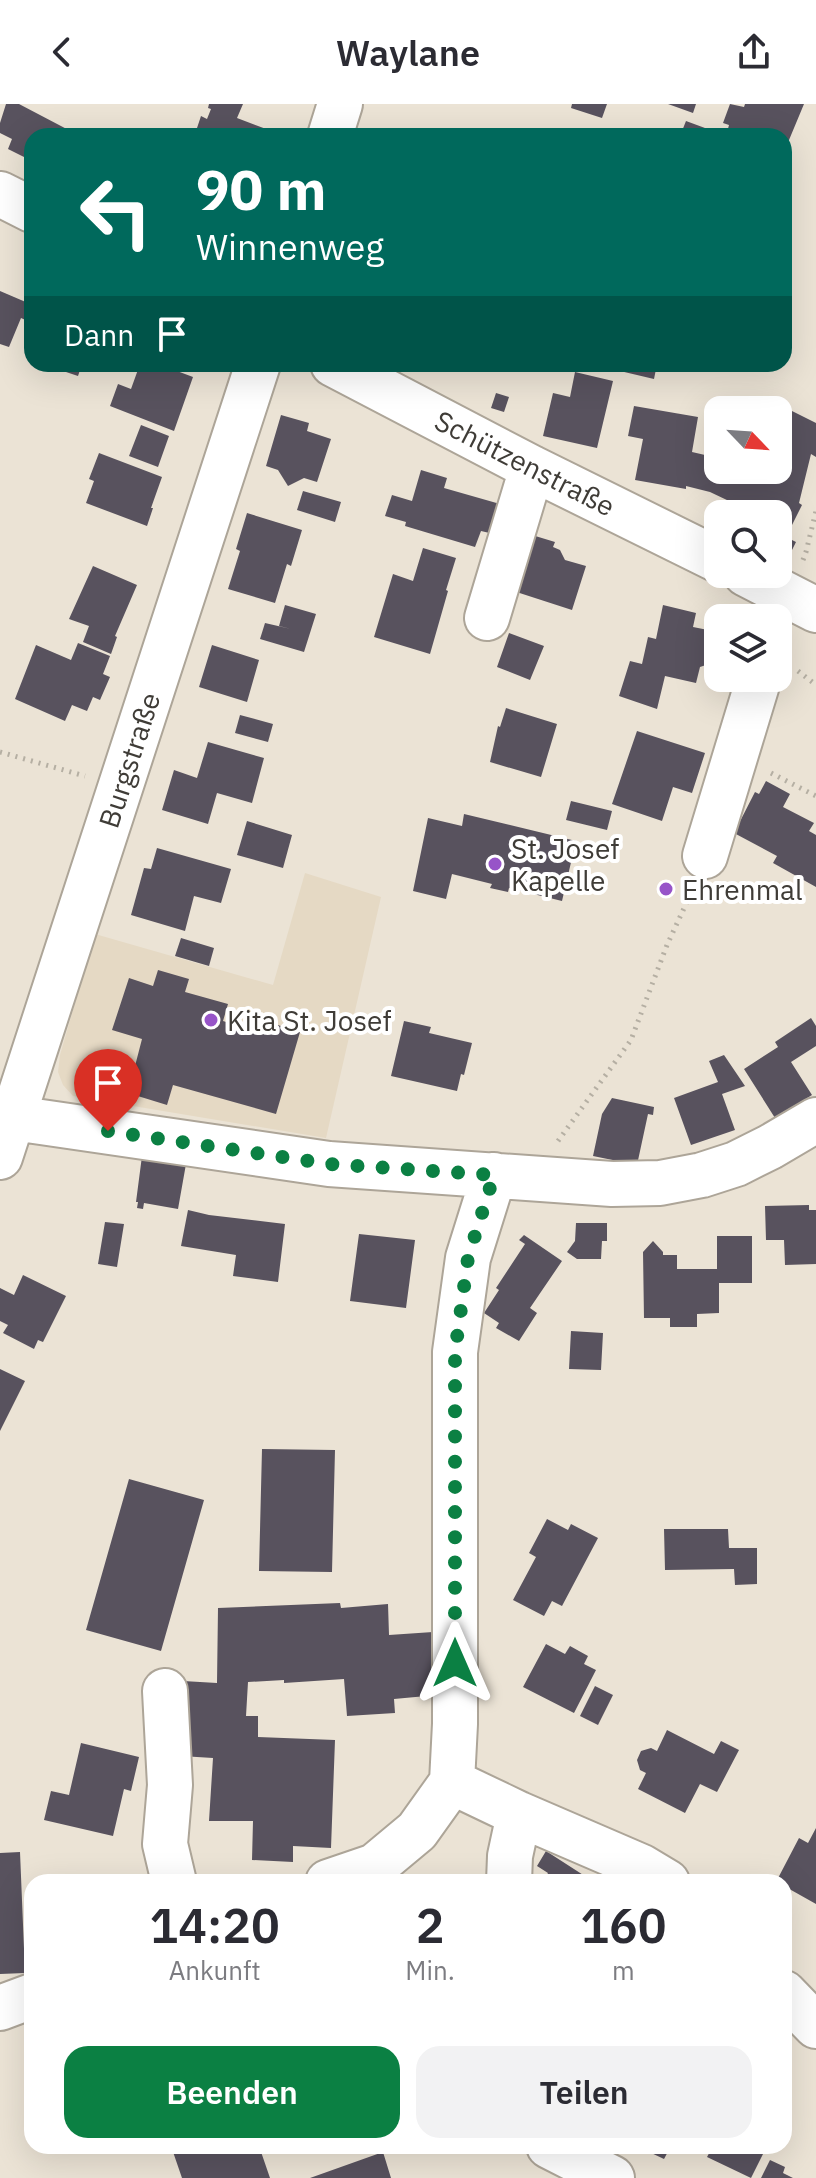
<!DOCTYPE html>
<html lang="de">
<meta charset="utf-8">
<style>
:root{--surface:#fff;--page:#f2f2f3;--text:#2b2b33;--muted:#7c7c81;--accent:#0b8043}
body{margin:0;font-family:"IBM Plex Sans",sans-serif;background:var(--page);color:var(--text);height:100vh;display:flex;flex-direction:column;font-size:30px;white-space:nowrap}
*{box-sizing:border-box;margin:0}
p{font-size:26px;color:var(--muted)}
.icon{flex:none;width:44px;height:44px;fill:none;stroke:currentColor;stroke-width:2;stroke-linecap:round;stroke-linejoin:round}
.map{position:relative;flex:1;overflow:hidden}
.sheet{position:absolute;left:24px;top:1770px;width:768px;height:280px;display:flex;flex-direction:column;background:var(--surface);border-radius:24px;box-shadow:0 8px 32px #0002}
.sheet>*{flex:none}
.banner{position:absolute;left:24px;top:24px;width:768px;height:244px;border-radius:24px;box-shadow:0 8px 32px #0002;background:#00695c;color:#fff;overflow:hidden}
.needle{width:52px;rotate:115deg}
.fabs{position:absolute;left:704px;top:292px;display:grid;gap:16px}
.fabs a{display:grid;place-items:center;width:88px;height:88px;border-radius:16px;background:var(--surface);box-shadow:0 8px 32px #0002;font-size:40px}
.pin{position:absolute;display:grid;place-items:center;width:68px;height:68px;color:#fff;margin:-82px -34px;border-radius:50% 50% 50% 0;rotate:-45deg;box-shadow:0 0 8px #0007}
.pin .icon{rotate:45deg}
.me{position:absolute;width:88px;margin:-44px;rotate:0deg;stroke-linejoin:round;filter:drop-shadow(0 0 6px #0008)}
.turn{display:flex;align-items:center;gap:28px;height:168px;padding:0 40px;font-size:36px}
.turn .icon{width:104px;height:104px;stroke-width:2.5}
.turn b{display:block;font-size:56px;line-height:68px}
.then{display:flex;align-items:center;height:76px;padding:0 40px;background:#0003;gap:16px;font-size:30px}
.eta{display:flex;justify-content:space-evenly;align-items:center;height:136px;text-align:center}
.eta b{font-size:48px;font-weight:600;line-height:56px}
.action{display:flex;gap:16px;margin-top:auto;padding:16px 40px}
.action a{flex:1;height:92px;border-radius:24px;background:var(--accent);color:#fff;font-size:32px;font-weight:600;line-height:92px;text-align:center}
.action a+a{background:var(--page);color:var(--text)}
header{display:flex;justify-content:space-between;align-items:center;height:104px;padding:0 40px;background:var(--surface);font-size:36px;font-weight:600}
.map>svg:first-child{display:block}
</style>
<header><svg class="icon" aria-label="back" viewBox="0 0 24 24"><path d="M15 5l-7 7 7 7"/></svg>Waylane<svg class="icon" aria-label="share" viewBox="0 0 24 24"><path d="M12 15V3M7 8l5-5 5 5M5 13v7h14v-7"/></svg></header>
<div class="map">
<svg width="816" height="2074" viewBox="0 0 816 2074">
<rect width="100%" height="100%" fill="#ebe3d5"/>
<!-- built -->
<path fill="#e5d9c4" d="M305,769L381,793L326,1034L73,992L63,981L58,968L60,951L95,830L273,881Z"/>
<!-- building -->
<path fill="#58525e" d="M6,0H19L80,32H32V57L8,45L12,35L0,29V19Z
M209,0H243L237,14L285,32H201L202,29L196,27L201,12L207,15L211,5L208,4Z
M572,0H607L602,14L571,4Z
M668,0H696L693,9Z
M730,0L744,3L745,0H804L784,48V32H726L729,21L723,19Z
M686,17L705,24L701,32H680Z
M0,187L28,199L32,188V219L21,214L9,243L0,240Z
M62,260H82L78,272L60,266Z
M140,260H180L177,267L193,273L174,327L110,302L118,280L131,285Z
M621,260H657L654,275L620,267Z
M575,268L613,277L597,344L543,332L553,289L570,293Z
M496,289L509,293L504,308L491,304Z
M634,302L698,313L692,348L718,354V366H778V333H779L792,307L816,319V353L811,350L799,399L802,401L786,433L796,438L791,448L781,443L778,449V410H723L729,397L710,388L686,382V385L635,376L643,335L628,332Z
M281,311L309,319L307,327L331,335L317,378L304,374L288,382L278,366L266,362Z
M141,321L169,332L158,363L129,352Z
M99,349L162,373L151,404H153L147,422L86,399L94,377L89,375Z
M421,366L447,374L444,384L507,402L498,431L481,427L475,443L405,422L406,418L385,412L392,391L412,397Z
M303,387L341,398L335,418L297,406Z
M247,409L302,426L291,462L287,460L275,499L228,485L240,447L236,445Z
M532,431L555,438L553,443L560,446L565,456L586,462L572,506L507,485Z
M423,444L456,454L446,486L448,487L430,550L374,533L393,470L413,477Z
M93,462L137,481L115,532L117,533L111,550L83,538L89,522L69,515Z
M285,501L316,510L304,548L260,535L265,519L291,525L279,522Z
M663,501L696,509L693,523L708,526L704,543L709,547L706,561L700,563L696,579L665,572L657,605L619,592L630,557L642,560L648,533L656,535Z
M509,529L544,542L530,576L497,563Z
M78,539L110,552L103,570L110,573L100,596L93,593L87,607L72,601L65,617L15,595L36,541L71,556Z
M212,541L259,556L247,598L199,583Z
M506,604L557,620L541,673L490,658L498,622L500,623Z
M240,611L273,620L268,638L235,629Z
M637,627L705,649L692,689L673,683L662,717L612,700Z
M208,638L264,654L252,699L217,689L208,720L162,706L174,666L197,674Z
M766,677L790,690L783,703L814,719L809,727L816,731V783L773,759L777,752L734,729L755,688L759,690Z
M571,697L612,707L607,726L566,716Z
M464,710L576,737L562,797L509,784L508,788L490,784L492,780L452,770L446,795L413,787L428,714L462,722Z
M247,717L292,731L283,764L237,751Z
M157,744L231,765L221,799L194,792L185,827L131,811L144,764L151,765Z
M181,834L214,844L209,862L175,852Z
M158,866L189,875L185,888L228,900L223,917L261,929L265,917L300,928L276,1010L173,981L167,1001L128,989L142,935L112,926L129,874L153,882Z
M811,914L816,922V942L791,958L812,991L775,1014L744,965L778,943L775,938Z
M404,917L431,923L429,929L472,939L464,971L461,970L457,987L391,972Z
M724,951L745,982L722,990L735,1026L691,1041L674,994L718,978L709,957Z
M612,994L654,1003L653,1011L648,1010L637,1061L593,1052L602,1010Z
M142,1052L186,1060L178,1105L144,1099L143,1105L137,1104L138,1098H136Z
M809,1101V1106H816V1160L785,1161L784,1136H766L765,1102Z
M188,1106L209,1111L285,1120L278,1178L233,1172L236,1151L181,1142Z
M105,1118L124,1120L117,1163L98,1160Z
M576,1119H607V1137H602L601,1155H577L567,1148L575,1137Z
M359,1130L415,1136L406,1204L350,1197Z
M524,1131L562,1157L530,1204L537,1209L519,1237L496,1224L499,1219L484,1209L499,1186L496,1184L525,1140L519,1136Z
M717,1132H752V1179H719V1209L697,1210V1223H670V1214H644L643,1148L653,1137L663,1148V1151H677V1165H717Z
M23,1171L66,1192L43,1238L38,1236L34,1245L3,1229L8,1221L0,1217V1184L14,1191Z
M571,1227L603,1229L601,1266L569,1265Z
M0,1265L25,1277L0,1327Z
M262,1345L335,1346L332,1468L259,1467Z
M129,1375L204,1396L161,1547L86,1526Z
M547,1415L568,1426L571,1420L598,1434L562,1502L552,1497L544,1512L513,1496L536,1453L529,1449Z
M664,1425H728L729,1444H757V1480L735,1481L734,1465L665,1466Z
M340,1499L341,1504L388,1500L389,1531L433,1528L437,1591L394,1595L395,1609L347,1612L344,1575L284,1579V1576L248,1578L246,1612H258V1633L335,1636L331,1744L293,1742V1758L252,1756L253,1717H209L213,1654L181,1652L183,1577L217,1579L218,1504Z
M546,1540L565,1550L570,1542L588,1552L584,1560L596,1566L574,1609L523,1583Z
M595,1582L613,1591L598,1621L580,1612Z
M667,1626L714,1650L721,1637L739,1646L717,1688L700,1680L685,1709L638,1685L646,1669L640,1666L637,1656L641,1647L651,1644L657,1647Z
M81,1639L139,1653L131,1687L124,1685L113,1732L44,1716L51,1687L69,1691Z
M816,1724V1800L784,1782V1778H776L799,1734L808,1739Z
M546,1747L591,1776L590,1778H543L548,1769L537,1762Z
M20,1748L25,1869L0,1870V1749Z
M171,2042H259L270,2074H182Z
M650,2042H671L664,2055L647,2047Z
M713,2042H767L751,2074L707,2053Z
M383,2048L391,2074H310Z
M770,2056L785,2063L783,2069L793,2074H761Z"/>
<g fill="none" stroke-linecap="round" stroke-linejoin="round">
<defs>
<path id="minor" d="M330,32L340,0
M0,90L32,106
M333,260L532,364L718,456
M746,470L816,506
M487,514L532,364
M705,752L759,574
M0,1012L329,1060L612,1080L660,1079L702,1071L736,1060L770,1043L816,1016
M0,1053L258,260
M165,1587L170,1681L165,1740L174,1778
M452,1678L519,1710L642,1763L667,1778
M328,1778L375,1762L417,1727L452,1678L455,1620V1248L468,1154L494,1071
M509,1778L510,1752L519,1710
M784,1889L816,1922
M0,1904L32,1892
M549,2042L612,2074"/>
</defs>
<!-- minor casing -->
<use href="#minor" stroke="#ada598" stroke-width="48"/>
<!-- path -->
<path stroke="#b5afa3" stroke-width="5" stroke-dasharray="2 6" stroke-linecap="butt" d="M803,456L806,448L816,407
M798,567L816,581
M0,648L85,672
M771,669L816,692
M558,1037L631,936L667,841L692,787"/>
<!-- minor -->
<use href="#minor" stroke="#fff" stroke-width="44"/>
</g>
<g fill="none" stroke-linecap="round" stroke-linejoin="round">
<!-- route -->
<path stroke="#0b8043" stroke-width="14" stroke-dasharray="0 25.2" d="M108,1027L329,1060L494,1071L468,1154L455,1248V1559"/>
</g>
<!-- markers -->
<g fill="#9754c8" stroke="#fff" stroke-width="3">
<circle cx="495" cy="760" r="8"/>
<circle cx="666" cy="785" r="8"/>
<circle cx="211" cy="916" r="8"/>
</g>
<g text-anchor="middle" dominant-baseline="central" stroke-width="8" stroke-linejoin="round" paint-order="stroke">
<!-- street labels -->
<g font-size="28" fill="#3f3c37" stroke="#fff">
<text transform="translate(525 359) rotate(27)">Schützenstraße</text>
<text transform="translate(129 656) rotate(-72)">Burgstraße</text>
</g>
<!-- poi labels -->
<g font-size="28" fill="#3f3c37" stroke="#fff" text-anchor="start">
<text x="511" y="744">St. Josef<tspan x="511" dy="32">Kapelle</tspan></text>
<text x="682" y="785">Ehrenmal</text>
<text x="227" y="916">Kita St. Josef</text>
</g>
</g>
</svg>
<div class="fabs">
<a><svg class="needle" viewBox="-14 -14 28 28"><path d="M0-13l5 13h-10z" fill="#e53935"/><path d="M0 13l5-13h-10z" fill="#7c7c81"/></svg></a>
<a><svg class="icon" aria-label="search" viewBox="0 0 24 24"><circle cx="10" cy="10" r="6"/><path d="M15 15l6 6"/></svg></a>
<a><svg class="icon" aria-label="layers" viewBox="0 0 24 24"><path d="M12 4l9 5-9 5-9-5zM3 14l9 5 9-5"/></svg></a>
</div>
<div class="pin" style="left:108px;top:1027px;background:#d93025"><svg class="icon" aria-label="arrive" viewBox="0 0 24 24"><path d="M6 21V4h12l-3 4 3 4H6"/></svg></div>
<svg class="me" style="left:455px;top:1559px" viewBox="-20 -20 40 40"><path d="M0-17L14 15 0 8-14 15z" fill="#0b8043" stroke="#fff" stroke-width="4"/></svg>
<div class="banner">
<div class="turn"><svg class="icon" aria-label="left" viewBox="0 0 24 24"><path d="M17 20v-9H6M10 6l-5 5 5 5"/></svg><div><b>90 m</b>Winnenweg</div></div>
<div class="then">Dann<svg class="icon" aria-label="arrive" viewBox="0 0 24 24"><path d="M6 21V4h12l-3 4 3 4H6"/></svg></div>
</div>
<section class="sheet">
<div class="eta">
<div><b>14:20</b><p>Ankunft</p></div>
<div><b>2</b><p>Min.</p></div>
<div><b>160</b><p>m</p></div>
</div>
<div class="action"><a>Beenden</a><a>Teilen</a></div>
</section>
</div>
